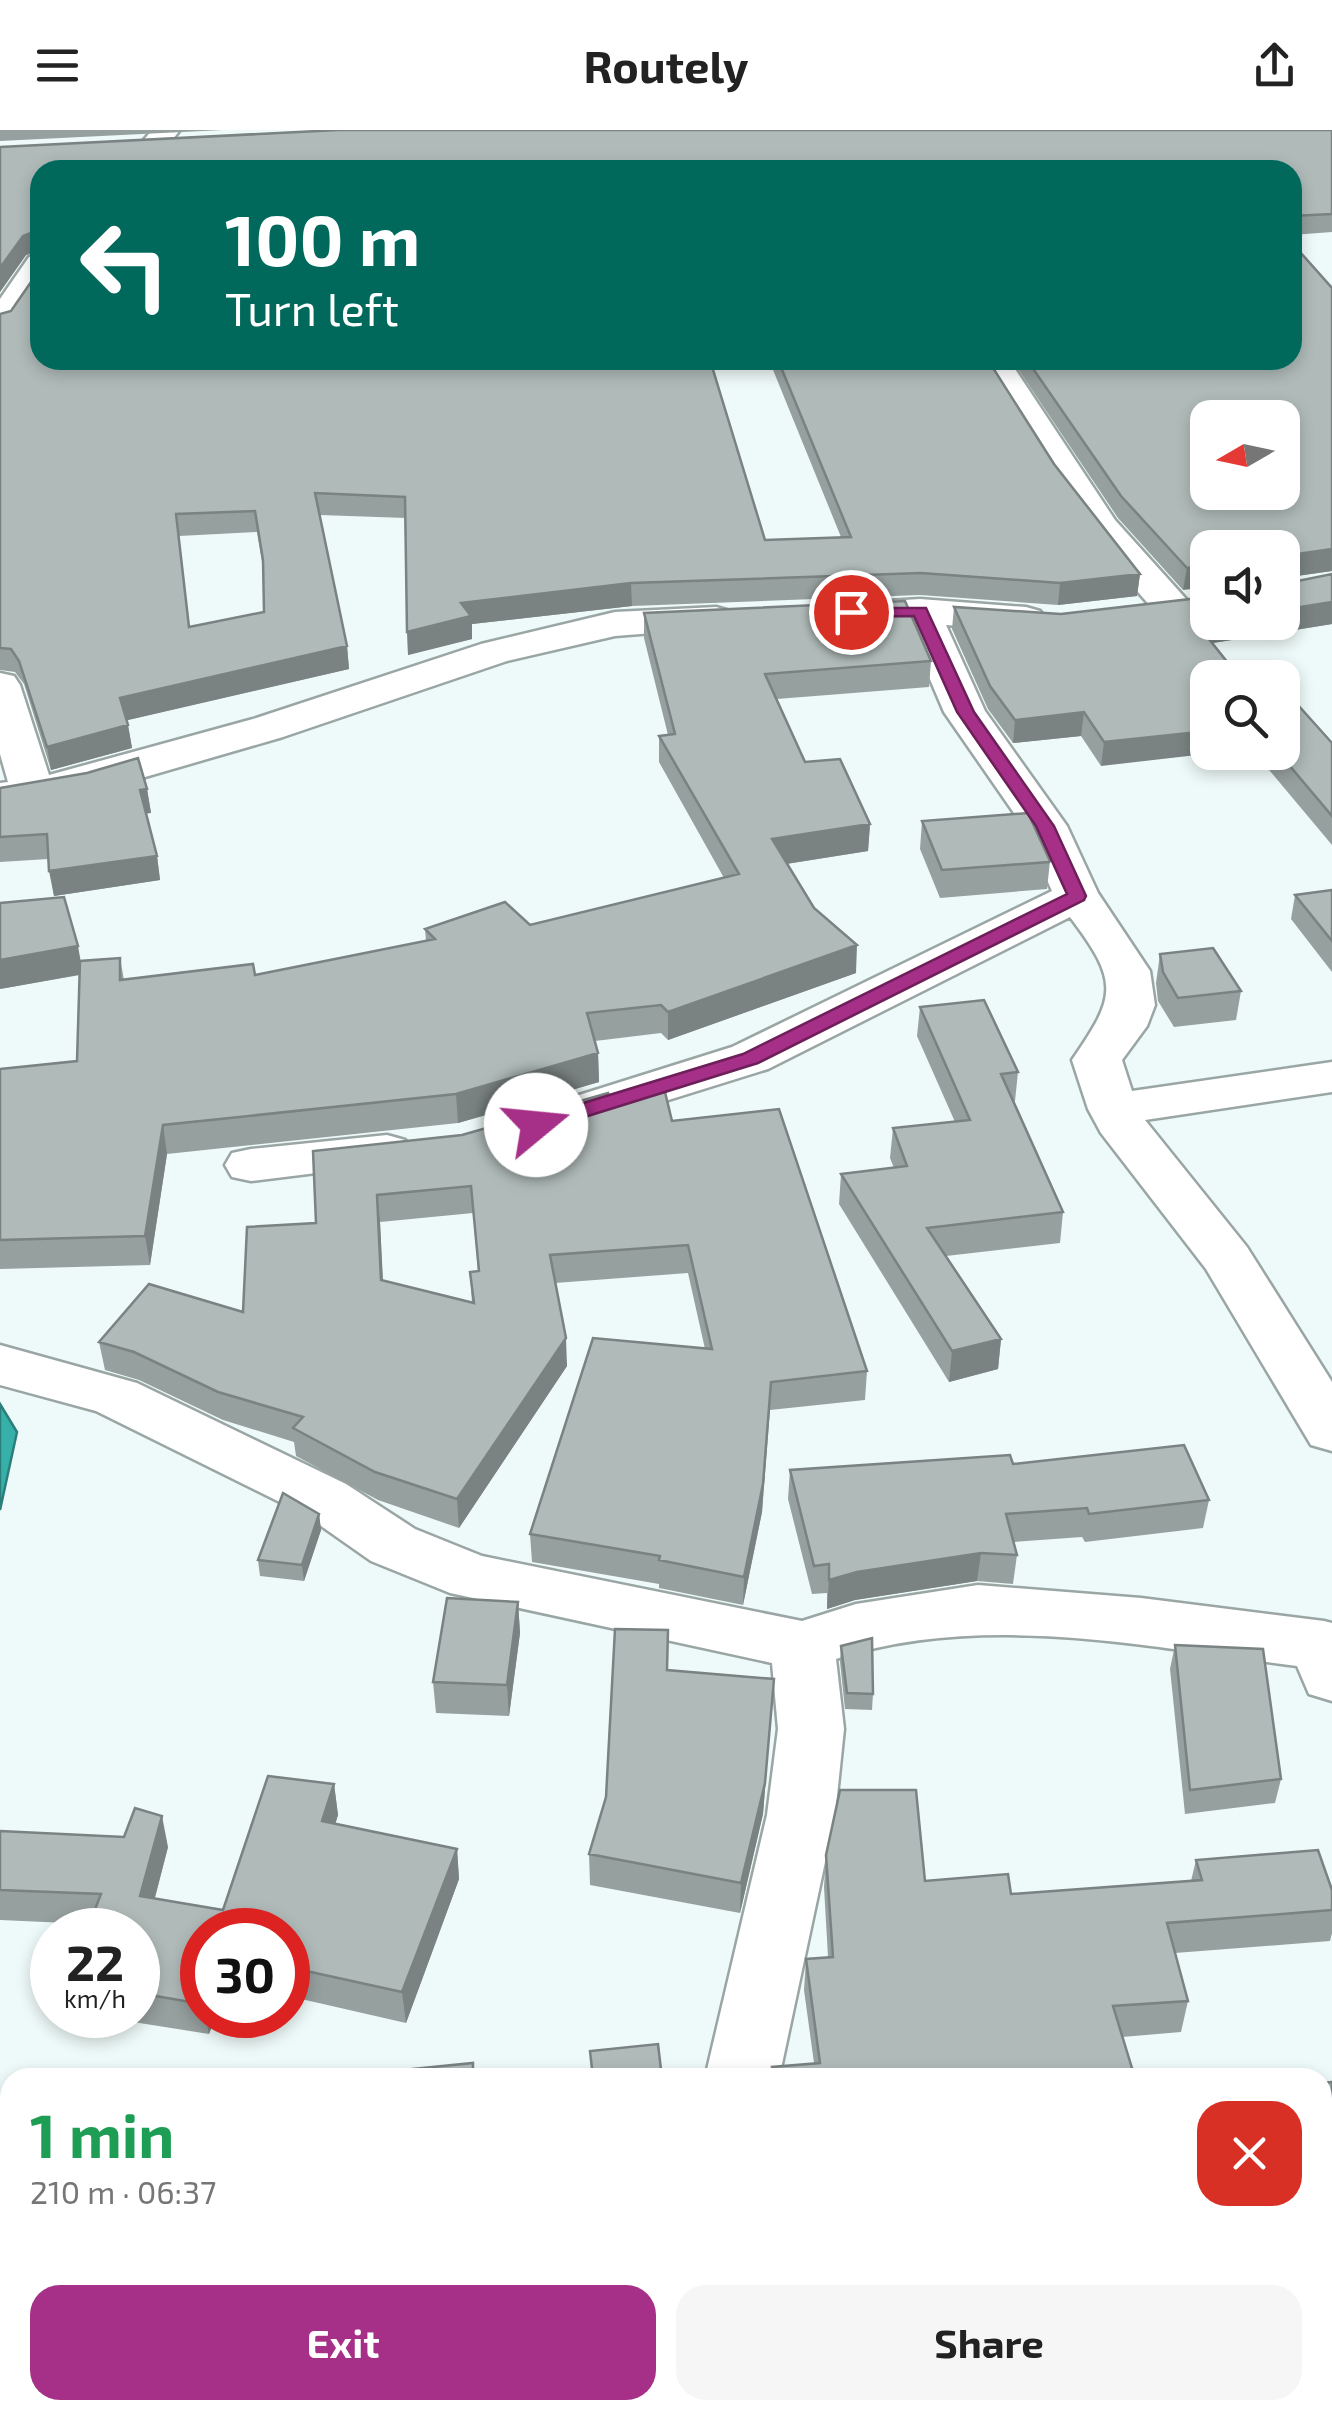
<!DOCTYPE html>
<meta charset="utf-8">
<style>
:root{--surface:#fff;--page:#f6f6f6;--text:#222;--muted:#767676;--accent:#a62f87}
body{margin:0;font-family:"Exo 2",sans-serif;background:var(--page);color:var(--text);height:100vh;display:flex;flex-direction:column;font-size:38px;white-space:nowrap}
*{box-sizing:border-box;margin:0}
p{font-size:32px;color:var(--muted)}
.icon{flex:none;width:55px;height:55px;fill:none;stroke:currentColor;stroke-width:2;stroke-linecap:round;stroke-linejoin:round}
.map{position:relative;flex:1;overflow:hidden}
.sheet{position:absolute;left:0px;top:1938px;width:1332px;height:352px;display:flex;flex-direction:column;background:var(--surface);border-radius:30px 30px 0 0;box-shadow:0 5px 15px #0003}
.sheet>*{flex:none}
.guide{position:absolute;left:30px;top:30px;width:1272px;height:210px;border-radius:30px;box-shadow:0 5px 15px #0003;background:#00695c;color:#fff;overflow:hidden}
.needle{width:65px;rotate:261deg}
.buttons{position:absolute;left:1190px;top:270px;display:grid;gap:20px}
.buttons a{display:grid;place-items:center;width:110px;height:110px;border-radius:20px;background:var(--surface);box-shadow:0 5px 15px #0003;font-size:50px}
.speed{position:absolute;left:30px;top:1778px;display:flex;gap:20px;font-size:50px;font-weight:700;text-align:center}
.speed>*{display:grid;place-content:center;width:130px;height:130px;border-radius:50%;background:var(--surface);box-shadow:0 5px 15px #0003;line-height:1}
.speed small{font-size:25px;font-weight:400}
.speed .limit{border:15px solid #d22;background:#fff;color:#111}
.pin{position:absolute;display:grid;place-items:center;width:85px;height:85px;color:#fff;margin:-42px;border:5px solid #fff;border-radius:50%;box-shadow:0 2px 10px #0007}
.me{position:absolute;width:110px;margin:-55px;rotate:73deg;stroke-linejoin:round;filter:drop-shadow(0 0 8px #0008)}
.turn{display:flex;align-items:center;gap:35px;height:210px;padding:0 30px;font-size:45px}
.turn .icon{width:130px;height:130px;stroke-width:2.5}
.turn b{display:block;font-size:70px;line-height:85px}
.round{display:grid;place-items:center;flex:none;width:105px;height:105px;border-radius:30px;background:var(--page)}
.overview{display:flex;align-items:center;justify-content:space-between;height:170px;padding:0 30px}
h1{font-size:60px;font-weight:700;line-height:75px;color:#1e9e55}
.primary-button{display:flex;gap:20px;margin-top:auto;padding:20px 30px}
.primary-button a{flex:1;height:115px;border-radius:30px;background:var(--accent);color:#fff;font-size:40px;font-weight:700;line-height:115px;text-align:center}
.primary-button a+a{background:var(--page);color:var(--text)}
header{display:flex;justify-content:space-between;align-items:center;height:130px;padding:0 30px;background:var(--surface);font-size:45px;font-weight:700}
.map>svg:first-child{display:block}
</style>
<header><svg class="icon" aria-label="menu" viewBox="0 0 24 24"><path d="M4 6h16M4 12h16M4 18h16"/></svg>Routely<svg class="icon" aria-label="share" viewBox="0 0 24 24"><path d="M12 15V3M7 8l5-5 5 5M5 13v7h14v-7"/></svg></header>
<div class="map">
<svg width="1332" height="2288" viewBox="0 0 1332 2288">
<rect width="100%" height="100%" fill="#eefaf9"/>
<!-- water -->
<path fill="#38b0aa" stroke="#2a7f7b" stroke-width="2.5" d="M0,1274L17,1302L0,1380Z"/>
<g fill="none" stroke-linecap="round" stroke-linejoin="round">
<defs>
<path id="minor" d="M152,0H180L162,23L152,25L138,17Z
M40,124V156L11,199L0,202V169L29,127Z
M977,230H1009L1115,390L1187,470L1192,478L1187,486H1159L1089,406L1039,335Z
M920,469L1026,477L1040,481L1046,489L1040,497L1026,501L946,495L985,581L1067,696L1098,763L1150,841L1155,875L1147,896L1122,930L1132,961L1332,932V962L1145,990L1247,1117L1332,1252V1321L1311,1315L1206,1139L1101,1003L1088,979L1072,930C1116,866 1120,853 1070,787L768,939L559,1004L541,999L533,988L541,977L732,917L1052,761L1023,696L944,582L906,493L823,491L818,483L823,475Z
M716,477L730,481L736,489L730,497L615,506L507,531L283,607L90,663L0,679V653L8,652L0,624V543L14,546L20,555L49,645L253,589L481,514L615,482Z
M387,1005L405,1010L413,1021L405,1032L251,1051L232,1047L225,1035L232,1023L251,1019Z
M0,1215L137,1253L346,1354L415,1399L482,1426L802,1491L856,1474L978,1455L1141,1468L1324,1491L1332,1493V1571L1309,1564L1297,1536C1147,1517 984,1481 836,1529L844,1599L835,1685L779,1948H705L767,1685L778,1599L772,1533L450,1463L371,1431L304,1384L96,1281L0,1255Z
M10,2184V2262L0,2263V2185Z"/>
</defs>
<!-- minor casing -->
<use href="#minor" stroke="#9aa6a4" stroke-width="5"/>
<!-- minor -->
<use href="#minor" fill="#fff" fill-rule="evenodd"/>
</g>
<!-- wall -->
<path fill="#96a09f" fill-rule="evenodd" d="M0,0H223L0,11Z
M1332,0V102L1292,105V40H40V121L26,125L0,162V17Z
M1332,158V441L1283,448V454L1332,494L1213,513L1101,636L1081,606L1013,613L988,579L952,499L954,477L1061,484L1282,492L1208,418L1183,460L1118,388L1012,230H1292Z
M0,184L765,410L841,407L769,230H988L1054,334L1140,444L1137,466L1058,475L920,465L632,476L472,494V509L408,525L406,388L320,385L347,516L349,539L127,590L132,618L51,640L24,554L15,542L0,540ZM257,402L263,438L264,482L189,497L179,406Z
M644,483L931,531L929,557L777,569L805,632L870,694L868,721L787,734L856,843L668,910L661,903L595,911L598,923L599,952L458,993L167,1024L150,1135L0,1139V939L77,931L80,845L0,859L81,831L120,828L124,850L255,845L426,811L425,799L530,795L724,748L659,632V606L668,605L644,508Z
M1332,613V715L1254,622H1282Z
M0,658L147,659L151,683H146L157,726L160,750L54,766L48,729L0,732Z
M922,691L1050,731L1047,759L940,768L920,719Z
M1332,760V842L1291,789L1295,765Z
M1160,824L1241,861L1236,890L1174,897L1158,871L1156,853Z
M920,877L1018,942L1015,971L1014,972L1063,1082L1060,1113L946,1126L1001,1209L998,1239L949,1252L839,1074L841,1044L894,1038L890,1028L893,998L955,992L917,906Z
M610,967L672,991L867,1241L865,1270L770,1280L762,1382L743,1475L659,1458V1454L532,1432L530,1404L705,1219L688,1143L555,1153L567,1236L459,1398L378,1370L296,1326L294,1312L223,1290L139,1250L105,1240L99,1212L243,1182L316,1093L462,1005ZM473,1083L478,1141L470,1142L472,1173L383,1150L380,1092Z
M1013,1334L1209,1370L1203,1398L1085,1412L1082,1407L1014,1412L1017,1425L1013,1454L977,1451L855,1470L827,1479V1463L812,1464L788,1369L790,1340Z
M319,1384L321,1400L304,1451L260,1446L258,1430Z
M518,1472L520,1503L509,1586L436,1583L433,1552Z
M1175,1515L1281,1649L1275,1673L1185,1684L1170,1539Z
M841,1516L873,1564L872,1580L845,1579L840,1532Z
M668,1540L774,1549L763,1684L740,1783L590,1755L589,1724Z
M334,1654L338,1685L335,1693L457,1719L459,1749L406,1893L288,1866V1800H202V1885H216L209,1904L89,1885H138V1800L89,1794L0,1790V1701L124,1707L168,1717L155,1768L223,1780Z
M826,1725L925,1751L1011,1764L1191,1751L1196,1730L1332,1760V1803L1330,1811L1175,1823L1188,1871L1181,1902L814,1933L804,1860L806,1829L828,1827L824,1757Z
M1332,1952V2024L1328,2023V2067L1332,2288H1109L1107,2280H1322V1953Z"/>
<!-- shaded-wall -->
<path fill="#7a8282" d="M36,101L39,120L26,125L0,162V138L23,106Z
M1332,419V441L1282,448L1283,426Z
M1208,435V457L1183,460L1187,438Z
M1140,444L1137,466L1058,475L1060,453Z
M631,453L632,476L472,494V509L408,525L407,502L461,473Z
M1332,472V494L1194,516L1197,494L1282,492V480Z
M347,516L349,539L124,591L120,568Z
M1084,582L1081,606L1013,613L1015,590Z
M128,595L132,618L51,640L47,617Z
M1208,601V622H1223L1101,636L1104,612Z
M147,659L151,683L144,684L140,660Z
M870,694L868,721L772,736V709Z
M157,726L160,750L54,766L49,741Z
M857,815L856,843L668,910V882Z
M78,816L83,844L0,859V830Z
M598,923L599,952L458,993L456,964Z
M163,995L167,1024L150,1135L145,1106Z
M377,1065L380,1092L384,1178L381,1150Z
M566,1208L567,1236L459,1398L457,1369Z
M1001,1209L998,1239L949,1252L952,1221Z
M771,1252L762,1382L743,1475L744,1447Z
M319,1384L321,1400L304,1451L302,1435Z
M981,1423L977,1451L855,1470L827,1479L829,1450L857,1442Z
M518,1472L520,1503L509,1586L507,1555Z
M774,1549L763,1684L740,1783L741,1753Z
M334,1654L338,1685L327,1722L322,1691Z
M162,1686L168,1717L147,1797L140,1766Z
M457,1719L459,1749L406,1893L402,1862Z
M205,1885H216L209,1904Z"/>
<!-- building -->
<path fill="#afbab9" stroke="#7a8282" stroke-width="2.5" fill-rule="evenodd" d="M338,0H1332V84L1292,86V40H40V104L36,101L23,106L0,138V17Z
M1292,113L1332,158V419L1283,426V454L1332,444V472L1282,480V418H1208V435L1187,438L1121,366L1027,230H1292ZM1208,288H1282V362H1208Z
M40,139V230H710L765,410L851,407L778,230H988L1054,334L1140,444L1060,453L921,443L631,453L461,473L471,486L407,502L405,367L315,363L347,516L120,568L128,595L47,617L19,531L11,519L0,518V184L11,181ZM255,381L263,430L264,482L189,497L176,384Z
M1208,467V492L1197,494L1240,548H1208V601L1104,612L1084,582L1015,590L990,556L954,477L1061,484Z
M905,471L931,531L765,544L805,632L840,629L870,694L772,709L814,778L857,815L668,882L661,875L587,883L598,923L456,964L163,995L145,1106L0,1110V939L77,931L80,831L120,828V850L253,834L255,845L435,809L425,799L505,772L530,795L739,744L659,606L675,604L644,483Z
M1289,565L1332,613V686L1278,622H1282V566Z
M138,628L147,659L140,660L157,726L49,741L47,704L0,707V658L87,643Z
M1028,683L1050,731L1049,732L942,740L922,691Z
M1332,760V811L1295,765Z
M64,767L78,816L0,830V773Z
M1213,818L1241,861L1178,868L1163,842L1160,824Z
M984,870L1018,942L1001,944L1063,1082L927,1098L1001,1209L952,1221L841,1044L907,1036L893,998L970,990L920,877Z
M665,962L672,991L779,979L867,1241L771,1252L763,1354L744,1447L659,1430L660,1426L530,1404L593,1208L712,1219L688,1115L550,1125L566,1208L457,1369L375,1342L293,1298L303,1287L218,1262L134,1222L99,1212L149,1154L243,1182L247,1097L316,1093L313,1021L462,1005L608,963L610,967ZM471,1056L479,1141L470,1142L474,1173L381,1150L377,1065Z
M1184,1315L1209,1370L1089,1384L1087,1378L1006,1384L1017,1425L981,1423L857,1442L829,1450V1434L814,1436L790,1340L1010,1325L1013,1334Z
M283,1363L319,1384L302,1435L258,1430Z
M447,1468L518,1472L507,1555L433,1552Z
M615,1499L668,1500L667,1540L774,1549L765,1653L741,1753L589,1724L606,1667Z
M872,1508L873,1564L847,1563L841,1516Z
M1175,1515L1263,1519L1281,1649L1190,1660Z
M268,1646L334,1654L322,1691L457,1719L402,1862L288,1837V1800H202V1874L138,1863V1800H87L101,1764L0,1760V1701L124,1707L135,1678L162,1686L140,1766L223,1780Z
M840,1660H916L925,1751L1008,1744L1011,1764L1202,1750L1196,1730L1318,1720L1332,1760V1780L1167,1793L1188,1871L1113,1876L1135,1948H774L772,1937L820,1933L806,1829L833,1827L826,1725Z
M658,1914L662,1948H593L590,1921Z
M473,1933V1948H374V1943Z
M1332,1952V1992H1329L1328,2067L1332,2068V2288H1122L1120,2280H1322V1953Z
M360,2280H947L948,2288H360Z"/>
<!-- route -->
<path fill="#a62f87" stroke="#6c1f58" stroke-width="2.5" d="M926,478L974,582L1054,696L1086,766L1084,770L758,933L543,1000H528V990L743,924L1067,764L1036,696L957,582L914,486L851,487L843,482L851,478Z"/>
</svg>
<div class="buttons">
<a><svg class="needle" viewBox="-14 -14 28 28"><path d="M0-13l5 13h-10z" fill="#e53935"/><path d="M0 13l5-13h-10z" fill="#767676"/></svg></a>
<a><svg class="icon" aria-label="sound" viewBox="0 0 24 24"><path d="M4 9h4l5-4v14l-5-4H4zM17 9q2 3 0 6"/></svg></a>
<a><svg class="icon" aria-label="search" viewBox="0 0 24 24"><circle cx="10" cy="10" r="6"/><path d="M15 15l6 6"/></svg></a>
</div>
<div class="speed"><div>22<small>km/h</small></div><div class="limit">30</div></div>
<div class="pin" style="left:851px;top:482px;background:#d93025"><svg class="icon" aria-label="arrive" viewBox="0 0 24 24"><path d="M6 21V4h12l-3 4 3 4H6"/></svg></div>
<svg class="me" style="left:536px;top:995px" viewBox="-20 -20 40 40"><circle r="19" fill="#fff"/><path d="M0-13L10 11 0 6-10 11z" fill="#a62f87"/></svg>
<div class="guide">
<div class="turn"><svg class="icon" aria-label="left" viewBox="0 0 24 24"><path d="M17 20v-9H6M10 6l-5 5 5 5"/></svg><div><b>100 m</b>Turn left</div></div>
</div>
<section class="sheet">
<div class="overview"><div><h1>1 min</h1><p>210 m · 06:37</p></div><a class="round" style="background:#d93025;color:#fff"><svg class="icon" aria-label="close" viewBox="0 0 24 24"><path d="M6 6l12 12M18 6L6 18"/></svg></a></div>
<div class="primary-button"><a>Exit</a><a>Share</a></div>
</section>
</div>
